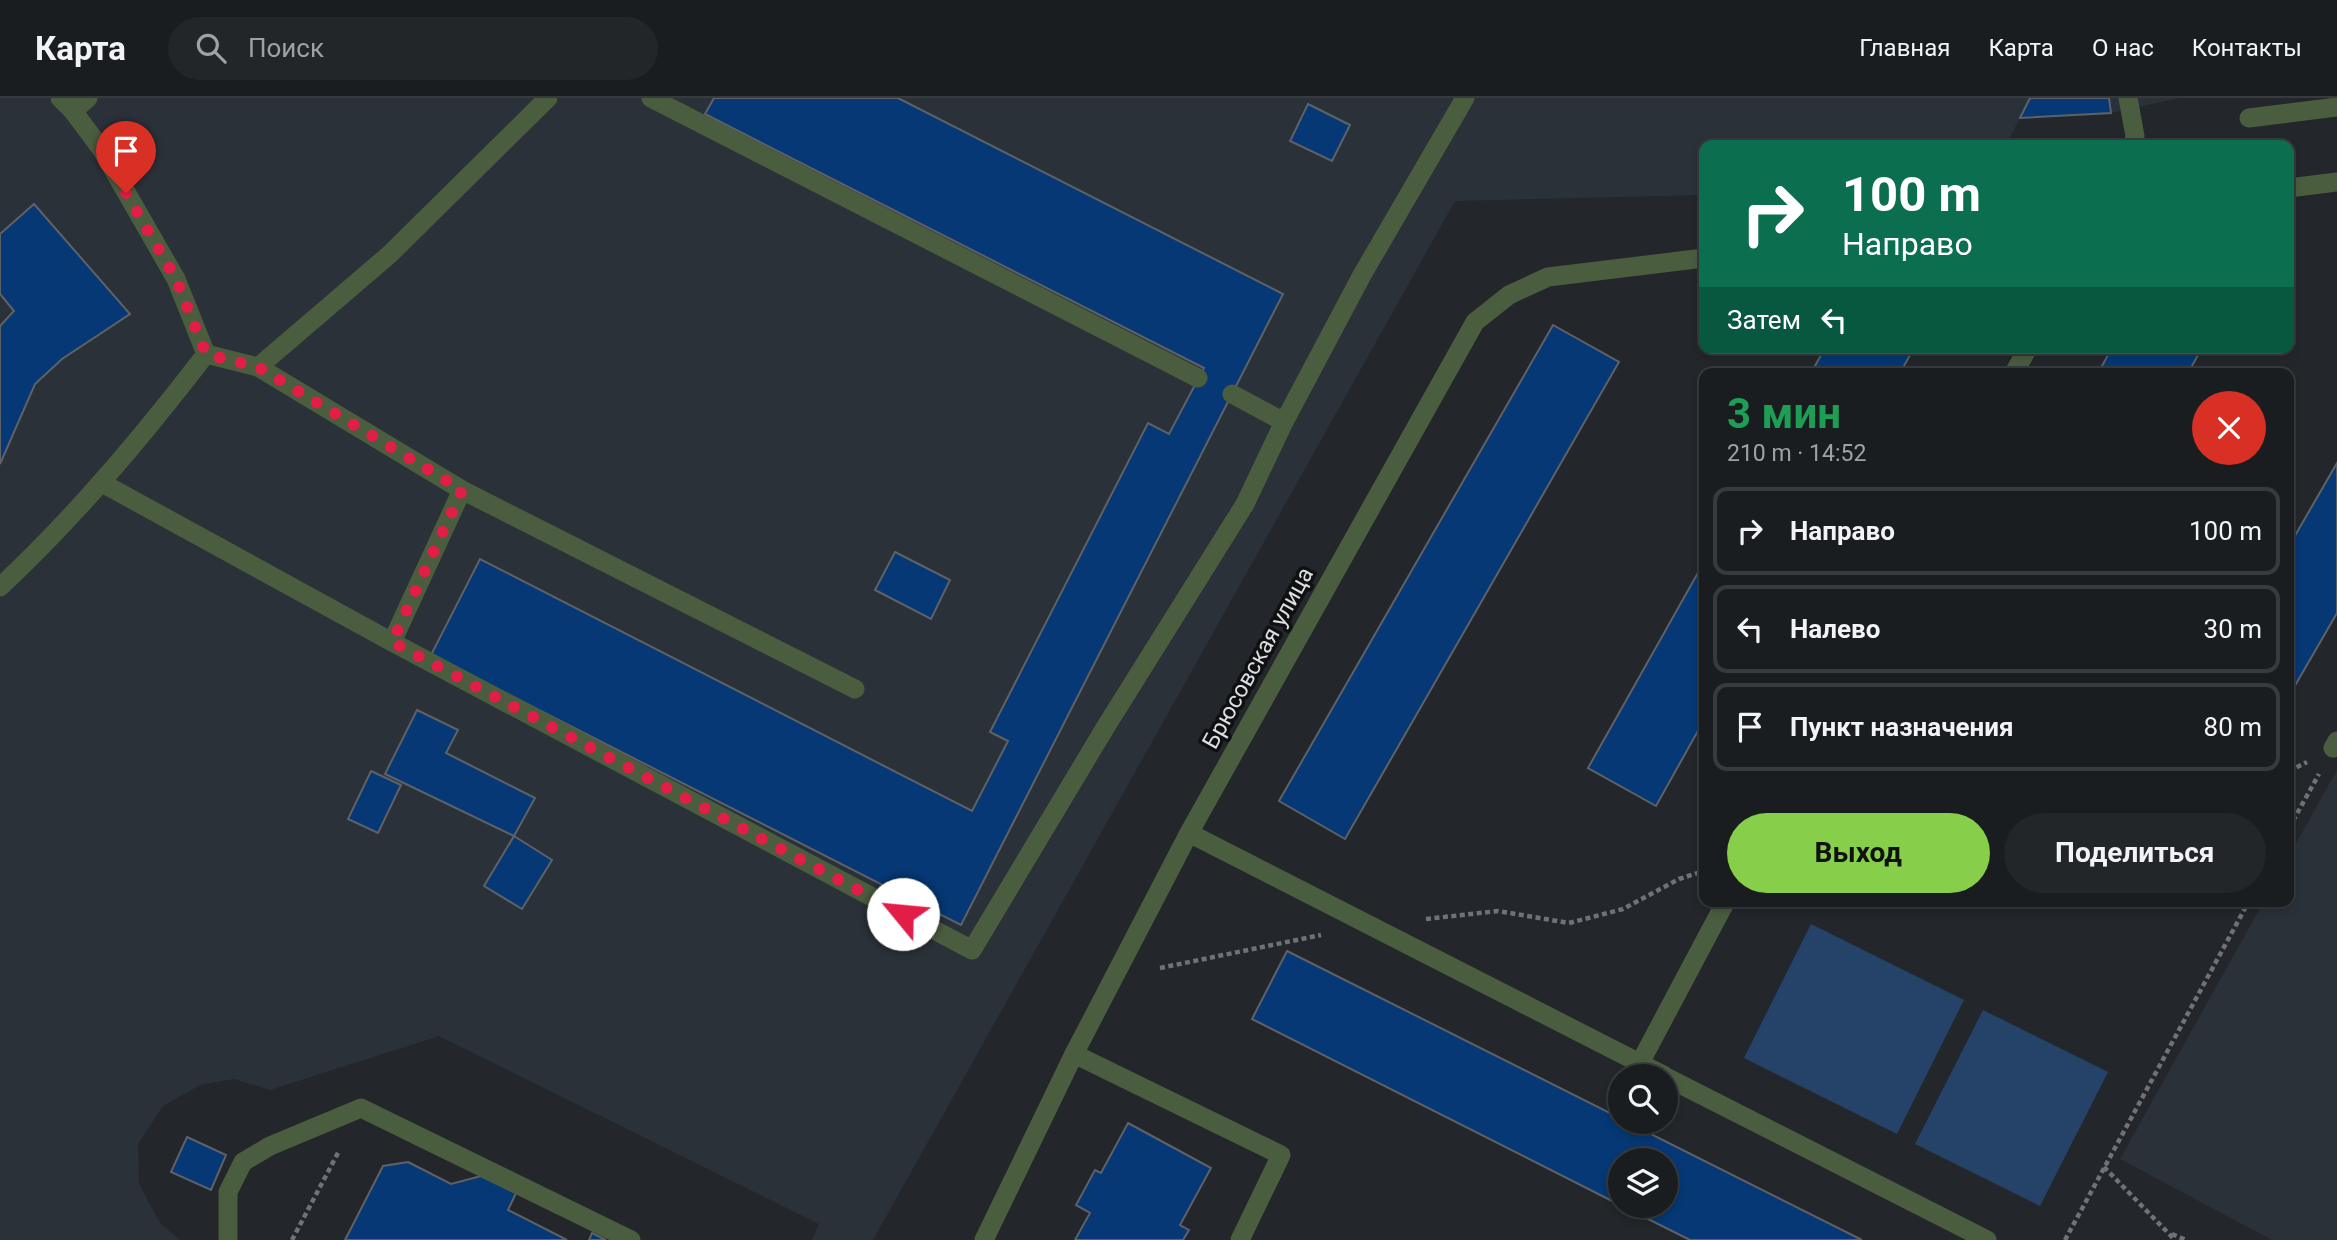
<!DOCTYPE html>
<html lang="ru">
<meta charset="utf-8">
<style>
:root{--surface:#1a1d20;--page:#232629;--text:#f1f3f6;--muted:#9fa2a5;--line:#383b3e;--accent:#87cf4a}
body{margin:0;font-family:Roboto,sans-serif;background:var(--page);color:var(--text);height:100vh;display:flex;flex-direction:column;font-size:26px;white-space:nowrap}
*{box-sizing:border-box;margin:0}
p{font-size:23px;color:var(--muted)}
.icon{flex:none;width:38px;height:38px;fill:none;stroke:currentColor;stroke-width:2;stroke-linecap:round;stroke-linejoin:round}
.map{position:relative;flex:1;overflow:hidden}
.details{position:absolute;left:1699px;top:270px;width:595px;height:539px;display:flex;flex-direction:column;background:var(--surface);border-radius:14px;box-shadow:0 4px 10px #0003,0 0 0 2px var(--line)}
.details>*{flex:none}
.hud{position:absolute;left:1699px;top:42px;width:595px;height:214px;border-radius:14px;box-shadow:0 4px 10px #0003,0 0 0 2px var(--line);background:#0b6e4f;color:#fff;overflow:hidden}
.fabs{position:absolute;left:1608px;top:966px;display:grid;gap:14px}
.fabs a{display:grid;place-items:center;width:70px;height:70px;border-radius:50%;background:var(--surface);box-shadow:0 4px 10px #0003,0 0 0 2px var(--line);font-size:35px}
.pin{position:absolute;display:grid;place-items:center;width:60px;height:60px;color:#fff;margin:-72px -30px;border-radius:50% 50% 50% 0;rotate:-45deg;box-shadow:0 0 7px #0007}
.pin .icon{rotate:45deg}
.me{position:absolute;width:77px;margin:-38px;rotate:298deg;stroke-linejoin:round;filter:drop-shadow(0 0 5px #0008)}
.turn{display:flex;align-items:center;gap:24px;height:147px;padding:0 28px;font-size:32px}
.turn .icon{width:91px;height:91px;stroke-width:2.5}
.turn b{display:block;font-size:49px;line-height:60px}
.then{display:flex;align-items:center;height:66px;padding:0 28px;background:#0003;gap:14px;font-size:26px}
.round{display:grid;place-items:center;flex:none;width:74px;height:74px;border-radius:37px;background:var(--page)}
.head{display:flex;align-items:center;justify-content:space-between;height:119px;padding:0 28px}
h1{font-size:42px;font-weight:700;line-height:52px;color:#1e9e55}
.action{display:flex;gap:14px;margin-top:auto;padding:14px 28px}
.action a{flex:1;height:80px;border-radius:42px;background:var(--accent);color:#111;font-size:28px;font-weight:700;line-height:80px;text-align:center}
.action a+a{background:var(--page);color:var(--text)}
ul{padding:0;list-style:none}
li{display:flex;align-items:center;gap:21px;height:88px;margin:0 14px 10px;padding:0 14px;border:4px solid var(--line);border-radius:14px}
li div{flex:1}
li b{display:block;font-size:26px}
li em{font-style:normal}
header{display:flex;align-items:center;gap:42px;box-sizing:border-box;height:98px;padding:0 35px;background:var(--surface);border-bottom:2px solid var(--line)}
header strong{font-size:33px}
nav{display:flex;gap:38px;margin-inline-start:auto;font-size:24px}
.search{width:490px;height:63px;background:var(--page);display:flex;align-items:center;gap:18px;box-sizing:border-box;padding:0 24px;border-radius:38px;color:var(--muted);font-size:26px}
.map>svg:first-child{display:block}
</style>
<header>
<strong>Карта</strong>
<div class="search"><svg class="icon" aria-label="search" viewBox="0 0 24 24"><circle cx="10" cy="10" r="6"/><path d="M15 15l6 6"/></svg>Поиск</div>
<nav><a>Главная</a><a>Карта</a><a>О нас</a><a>Контакты</a></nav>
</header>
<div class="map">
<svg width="2337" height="1142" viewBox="0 0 2337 1142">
<rect width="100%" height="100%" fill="#23272b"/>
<!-- built -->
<path fill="#2a3139" d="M0,0H2180L2111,15L2020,20L2006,47H1704V97L1455,103L873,1142H812L819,1126L439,938L270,992L234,981L200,987L163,1008L138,1046L139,1086L160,1125L180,1142H0Z
M2337,672V1142H2272L2120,1061L2264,803H2289V758Z"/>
<!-- green -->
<path fill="#254268" d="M1811,826L1964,902L1897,1036L1744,960Z
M1983,912L2108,974L2040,1108L1915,1046Z"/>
<!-- building -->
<path fill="#053875" stroke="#5e6267" stroke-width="2" d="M714,0H898L1283,196L961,827L431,557L480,461L972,713L1008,643L990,634L1148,325L1169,336L1204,270L705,16Z
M2030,0H2109L2111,15L2020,20Z
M1308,6L1350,27L1332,63L1290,43Z
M34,106L130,216L62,261L35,286L0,366V228L14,213L0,196V136Z
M1553,227L1619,264L1345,741L1279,703Z
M1825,250H1914L1900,275H1811Z
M2112,250H2202L2188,275H2098Z
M2337,365V515L2289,598V448Z
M895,454L950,482L931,521L875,492Z
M1704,464V622L1656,708L1588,670Z
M417,612L458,632L446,655L535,700L514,738L385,676Z
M371,673L401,687L378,735L348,721Z
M514,738L552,762L522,811L484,788Z
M1287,853L1620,1020V1024H1627L1862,1142H1690L1622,1108H1666V1062H1620V1107L1252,921Z
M1128,1025L1211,1070L1180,1127L1189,1132L1183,1142H1075L1090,1115L1076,1107L1095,1072L1101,1075Z
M187,1039L226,1057L211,1092L171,1074Z
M408,1064L451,1086L481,1078L516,1095L508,1112L567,1142H345L383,1068Z
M592,1135L606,1142H589Z"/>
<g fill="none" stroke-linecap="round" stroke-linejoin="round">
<!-- path -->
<path stroke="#6f7276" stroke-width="4.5" stroke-dasharray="5 3.5" stroke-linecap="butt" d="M2289,673L2307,664
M2289,730L2319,676
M1426,821L1498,813L1569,825L1623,811L1679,781L1704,773
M1160,870L1321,837
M2104,1069L2175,1142
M2172,1136L2186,1142
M292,1142L339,1053
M2065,1142L2249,803"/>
<!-- service -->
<path stroke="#4b5d3f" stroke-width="19" d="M60,0L73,13L102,52L176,181L206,256
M651,0L1198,280
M2128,0L2135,38L2133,47
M73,13L88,0
M2249,20L2337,9
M258,269L390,156L548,0
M2014,275L2028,250
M1232,296L1284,324L1362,177L1465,0
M102,385L392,544L972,852L1105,630L1245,406L1284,324
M0,489C76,418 142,339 206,256L258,269L462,392L855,591
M392,544L462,392
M2333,650L2337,643
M1189,735L1665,978
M1074,956L1281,1057L1240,1142
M1640,965L1726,803
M1666,979L1987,1142
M228,1142V1094L243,1064L270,1048L361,1010L631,1142"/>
<!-- minor -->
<path stroke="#4b5d3f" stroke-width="19" d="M2289,90L2337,84
M984,1142L1074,956L1189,735L1475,224L1509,197L1548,179L1704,160"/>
</g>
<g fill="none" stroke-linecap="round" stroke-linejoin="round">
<!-- route -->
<path stroke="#e11d48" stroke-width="12" stroke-dasharray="0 21.6" d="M126,95L176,181L206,256L258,269L462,392L392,544L903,816"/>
</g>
<g text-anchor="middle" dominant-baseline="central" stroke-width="7" stroke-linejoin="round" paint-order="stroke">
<!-- street labels -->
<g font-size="23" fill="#dde0e3" stroke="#0e1012">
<text transform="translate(1258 560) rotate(-61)">Брюсовская улица</text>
</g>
</g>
</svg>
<div class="fabs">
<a><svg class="icon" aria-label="search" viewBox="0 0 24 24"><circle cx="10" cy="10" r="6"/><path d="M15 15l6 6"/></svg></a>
<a><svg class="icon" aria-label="layers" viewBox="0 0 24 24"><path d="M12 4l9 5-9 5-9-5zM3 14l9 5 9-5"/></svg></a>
</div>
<div class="pin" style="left:126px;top:95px;background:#d93025"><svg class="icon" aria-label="arrive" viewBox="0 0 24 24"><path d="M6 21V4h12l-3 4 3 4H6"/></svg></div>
<svg class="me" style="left:903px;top:816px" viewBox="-20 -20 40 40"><circle r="19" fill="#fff"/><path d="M0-13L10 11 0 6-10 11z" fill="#e11d48"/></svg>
<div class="hud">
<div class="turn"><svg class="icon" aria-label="right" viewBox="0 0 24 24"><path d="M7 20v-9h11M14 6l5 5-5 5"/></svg><div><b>100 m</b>Направо</div></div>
<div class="then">Затем<svg class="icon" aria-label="left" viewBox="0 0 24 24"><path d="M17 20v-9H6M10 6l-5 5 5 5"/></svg></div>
</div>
<section class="details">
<div class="head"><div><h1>3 мин</h1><p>210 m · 14:52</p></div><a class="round" style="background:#d93025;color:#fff"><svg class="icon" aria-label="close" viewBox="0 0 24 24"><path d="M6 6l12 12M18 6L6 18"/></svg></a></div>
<ul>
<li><svg class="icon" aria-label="right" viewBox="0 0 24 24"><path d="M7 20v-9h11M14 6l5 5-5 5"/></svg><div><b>Направо</b></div><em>100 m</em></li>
<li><svg class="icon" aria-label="left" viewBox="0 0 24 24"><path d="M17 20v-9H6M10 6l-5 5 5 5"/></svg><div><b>Налево</b></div><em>30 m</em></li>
<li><svg class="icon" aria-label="arrive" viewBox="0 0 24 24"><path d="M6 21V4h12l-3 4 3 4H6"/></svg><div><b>Пункт назначения</b></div><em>80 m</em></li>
</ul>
<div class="action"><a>Выход</a><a>Поделиться</a></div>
</section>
</div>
